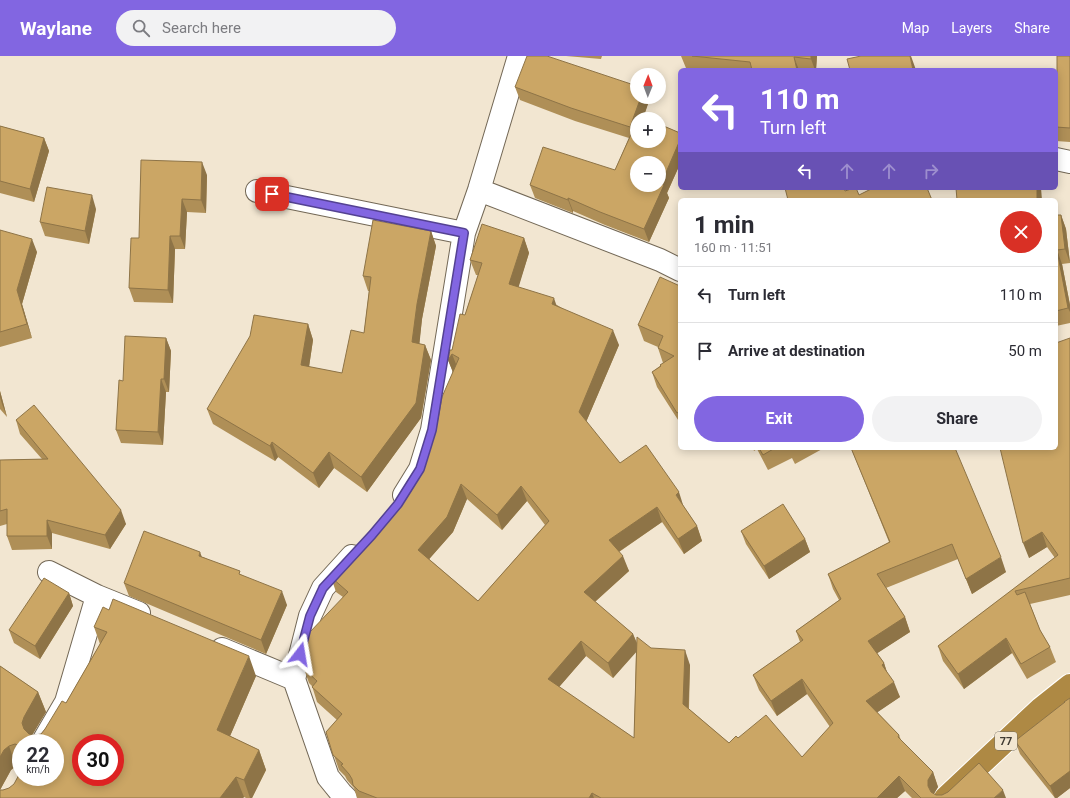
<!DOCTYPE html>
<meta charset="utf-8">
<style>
:root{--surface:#fff;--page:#f2f2f3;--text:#2b2b33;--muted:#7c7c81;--line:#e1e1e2;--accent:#8266e1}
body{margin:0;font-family:Roboto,sans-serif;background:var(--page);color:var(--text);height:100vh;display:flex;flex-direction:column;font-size:15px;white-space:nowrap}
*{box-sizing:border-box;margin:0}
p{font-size:13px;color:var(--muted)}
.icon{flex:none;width:22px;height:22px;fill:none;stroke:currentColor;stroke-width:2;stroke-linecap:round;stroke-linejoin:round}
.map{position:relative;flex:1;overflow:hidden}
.drawer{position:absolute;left:678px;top:142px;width:380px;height:252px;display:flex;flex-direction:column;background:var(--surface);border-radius:6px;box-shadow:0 2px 10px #0003}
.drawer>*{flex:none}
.banner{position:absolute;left:678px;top:12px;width:380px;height:122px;border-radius:6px;box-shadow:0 2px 10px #0003;background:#8266e1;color:#fff;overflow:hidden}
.needle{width:26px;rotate:1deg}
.buttons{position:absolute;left:630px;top:12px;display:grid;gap:8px}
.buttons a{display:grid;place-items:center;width:36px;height:36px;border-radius:50%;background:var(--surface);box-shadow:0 2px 10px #0003;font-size:20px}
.speed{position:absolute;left:12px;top:678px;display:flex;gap:8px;font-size:20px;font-weight:700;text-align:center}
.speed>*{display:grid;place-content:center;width:52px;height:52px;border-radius:50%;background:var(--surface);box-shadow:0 2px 10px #0003;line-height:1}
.speed small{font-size:10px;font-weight:400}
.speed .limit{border:6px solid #d22;background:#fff;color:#111}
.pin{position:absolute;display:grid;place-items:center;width:34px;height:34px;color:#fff;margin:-17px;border-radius:8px;box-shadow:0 2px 6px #0006}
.me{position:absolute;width:44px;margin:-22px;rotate:14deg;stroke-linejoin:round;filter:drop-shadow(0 0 3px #0008)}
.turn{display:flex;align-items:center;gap:14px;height:84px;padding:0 16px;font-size:18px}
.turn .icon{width:52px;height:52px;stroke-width:2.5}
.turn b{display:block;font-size:28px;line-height:34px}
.lanes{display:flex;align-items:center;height:38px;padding:0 16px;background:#0003;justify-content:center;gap:20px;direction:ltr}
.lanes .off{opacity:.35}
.round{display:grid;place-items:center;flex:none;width:42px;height:42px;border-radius:21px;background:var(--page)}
.summary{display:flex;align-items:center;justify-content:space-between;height:68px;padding:0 16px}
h1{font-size:24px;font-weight:700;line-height:30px}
.button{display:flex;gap:8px;margin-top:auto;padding:8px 16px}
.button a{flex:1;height:46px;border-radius:24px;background:var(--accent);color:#fff;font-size:16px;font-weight:700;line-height:46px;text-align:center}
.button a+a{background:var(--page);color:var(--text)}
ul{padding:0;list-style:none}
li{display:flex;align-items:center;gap:12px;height:56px;padding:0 16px;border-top:1px solid var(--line)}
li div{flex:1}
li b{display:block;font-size:15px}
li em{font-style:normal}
header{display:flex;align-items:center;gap:24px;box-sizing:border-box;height:56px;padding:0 20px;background:var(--accent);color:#fff}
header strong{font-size:19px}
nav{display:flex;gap:22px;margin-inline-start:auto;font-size:14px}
.search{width:280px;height:36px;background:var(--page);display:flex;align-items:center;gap:10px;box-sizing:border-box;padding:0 14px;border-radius:22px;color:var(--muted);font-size:15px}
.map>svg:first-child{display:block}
</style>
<header>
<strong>Waylane</strong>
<div class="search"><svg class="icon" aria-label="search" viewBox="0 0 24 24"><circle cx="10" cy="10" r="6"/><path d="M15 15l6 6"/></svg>Search here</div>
<nav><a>Map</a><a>Layers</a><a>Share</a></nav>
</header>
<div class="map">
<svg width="1070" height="742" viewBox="0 0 1070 742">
<rect width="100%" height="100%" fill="#f2e6d1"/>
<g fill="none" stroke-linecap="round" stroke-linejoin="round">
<defs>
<path id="minor" d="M1056,103L1070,106
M479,134L660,204L680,214
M257,135L464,177
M404,439L420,413L432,374L464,177L479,134L519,0
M97,540L139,557
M222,593L294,623
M42,687L66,646L97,540L49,516
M346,742L341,737L328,721L294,623L310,560L323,532L352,500"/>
<path id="highway" d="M945,742L1041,652L1070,629"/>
</defs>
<!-- minor casing -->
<use href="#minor" stroke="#736856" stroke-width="24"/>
<!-- highway casing -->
<use href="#highway" stroke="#fff" stroke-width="24"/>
<!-- minor -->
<use href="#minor" stroke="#fff" stroke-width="22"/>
<!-- highway -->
<use href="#highway" stroke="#ae8944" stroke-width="22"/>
</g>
<!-- wall -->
<path fill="#af8f57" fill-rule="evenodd" d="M566,0H602L601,3Z
M681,0H817L816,14H709L686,12Z
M1070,0V86L1056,85V19Z
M515,31L637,41H647L649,45L643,61L680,77V108L667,137L669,142L649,186L605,169L573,155V157L535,142L530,129L615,114L629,82L575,65L520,44Z
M0,70L44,82L49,95L34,146L0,137Z
M207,119L206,157L187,156L185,193H175L173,247L134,246L129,232L139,182Z
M96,153L89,188L45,180L40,166Z
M1056,159H1061L1066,173L1070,207L1062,208L1070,249V267L1056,270Z
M0,174L37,196L22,248L32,282L0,291Z
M431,175L436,190L422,263L419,288L425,289L431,304L421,362L367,436L334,412L319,432L278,401L275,405L213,368L207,353L308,268L313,284L309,311L342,317L364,277L369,235H368L363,220Z
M524,182L529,197L518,231L557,249L619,289L586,366L620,407L684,451L697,470L702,485L684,498L662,466L619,496L629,515L595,546L633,578L637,587L690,609L689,653L729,687L738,682L802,701L830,671L807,638L777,660L759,634L753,619L800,586L796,575L839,544L833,533L828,518L889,486L851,392L1006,516L972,538L958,503L886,532L905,561L910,576L877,597L884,607L887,617L900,641L877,656L899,679L901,684L933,716L938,731L934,738L936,739L1006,742H912L905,735L897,742H357L354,732L347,724L345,720L339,714L326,676L337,664L317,646L312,630L309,627L302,607L343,541L336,536L331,521L376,472L402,441L426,402L453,316L448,304L465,259L478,219H476L470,204ZM467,443L502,474L527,445L545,469L478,545L429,503L453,476ZM636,595L634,682L559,631L586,600L613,622Z
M680,230V367L657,331L652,316L660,310V309L663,307L658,292V291L644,285L638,269Z
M166,282L171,295L169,336H166L163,389L121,387L116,374L123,325Z
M1070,282V539L1030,548L1040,574L1050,591L1056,606L1027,623L1012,597L964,633L943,605L938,590L1055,502L1047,491L1029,502Z
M0,335L7,361L0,353Z
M16,364L126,468L110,493L52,477V493L12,494L7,480V468L0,470V404L42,403L20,378Z
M753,392H824L795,408L792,402L768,414L757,393L754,395Z
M741,475L805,483L810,496L769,523L746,488Z
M203,501L242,519L287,549L266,598L129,540L124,527Z
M69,537L73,550L40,603L14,587L9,574Z
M94,571L256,620L230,680L259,694L266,714L252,742H246L244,741L243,742H0V610L38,636L46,656L32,679H35L41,678L45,673L66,647L100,588ZM21,687L55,721L3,734H0L11,714L16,710L21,709Z
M1070,642V732L1057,742H1055L1020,698L1015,685Z"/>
<!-- shaded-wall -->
<path fill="#8e7447" d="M811,0H817L816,14H815L811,3Z
M910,0H911L916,14H913Z
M794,1L799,14H797Z
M641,41H647L649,45L643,63H637V79L635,84L630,71Z
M44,82L49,95L34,146L30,133Z
M680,84V108L667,137L669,142L649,186L644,173L661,128Z
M202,106L207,119L206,157L201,144Z
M1037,132H1041L1042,144H1037Z
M92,139L96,153L89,188L85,175Z
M568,142L573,155V157L568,144Z
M182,143L187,156L185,193L180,180Z
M1061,159L1066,173L1070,207L1065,193Z
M431,175L436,190L422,263L418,302L412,286L417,248Z
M170,180L175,193L173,247L168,234Z
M524,182L529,197L515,243L509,228Z
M32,183L37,196L22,248L32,282L27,268L17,234Z
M1057,194L1062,208L1070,249V256L1068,252Z
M554,242L559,257L552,248Z
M308,268L313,284L307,324L301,309Z
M613,274L619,289L584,371L579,356Z
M166,282L171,295L169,336L164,323Z
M425,289L431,304L421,362L367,436L361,421Z
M452,298L458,313L454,319L448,304Z
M161,323L166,336L163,389L158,376Z
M0,335L7,361L2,348L0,341Z
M272,386L278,401L275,405L270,390Z
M329,396L334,412L319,432L313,417Z
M461,428L467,443L453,476L424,509L418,494Z
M521,430L527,445L502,474L497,459Z
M679,436L684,452L676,439Z
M657,451L662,466L614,499L609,484Z
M121,454L126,468L110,493L105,479Z
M47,464L52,477V493L47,480Z
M697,470L702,485L684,498L678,483Z
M1042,476L1047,491L1029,502L1023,487Z
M805,483L810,496L769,523L764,510Z
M200,496L205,509L199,500Z
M623,500L629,515L589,551L584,536Z
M1001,501L1006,516L972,538L966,523Z
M282,535L287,549L266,598L261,584Z
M69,537L73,550L40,603L35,590Z
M905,561L910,576L873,600L868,585Z
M633,578L639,593L613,622L608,607Z
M1006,582L1012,597L964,633L958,618Z
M581,585L586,600L553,638L548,623Z
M685,594L690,609L688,663L683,648Z
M249,600L256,620L224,694L217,674Z
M884,607L889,622L882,609Z
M802,623L807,638L777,660L771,645Z
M894,626L900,641L872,660L866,645Z
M38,636L46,656L31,681L24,673L22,667L24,661Z
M9,690L16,710L11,714L0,734V701L4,694Z
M259,694L266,714L252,742H250L244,724Z
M1070,715V732L1057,742H1055L1050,730Z
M933,716L938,731L933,739L928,730V724Z
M899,720L905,735L897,742H877Z
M236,721L244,741L243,742H220Z
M1003,734L1006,742H994Z
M592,737L594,742H589Z"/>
<!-- building -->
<path fill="#cba665" stroke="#8e7447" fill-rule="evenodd" d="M527,0H547L637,30V41H641L630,71L571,52L515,31Z
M692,0H811V3L794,1L797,14H752L750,6Z
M861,0H910L913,14H850L847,3Z
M1057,0H1070V72L1056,71V19H1057Z
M640,59L648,63H638Z
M637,65V85H659V68L680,77V84L661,128L664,129L644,173L600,156L568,142V144L530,129L543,91L615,114ZM637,107H659V129H637Z
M0,70L44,82L30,133L0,125Z
M141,104L202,106L201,144L182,143L180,180H170L168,234L129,232L131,182H139Z
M47,131L92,139L85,175L40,166Z
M785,132H844L845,135L854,132H856L859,139L873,132H927L932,144H788Z
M956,132H1037V144H957Z
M1056,159H1061L1065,193L1057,194L1068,252L1056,255Z
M373,164L431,175L417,248L412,286L425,289L416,347L361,421L329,396L313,417L272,386L270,390L207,353L250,280L254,259L308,268L301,309L342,317L351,274L364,277L371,221L363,220Z
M482,168L524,182L509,228L554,242L552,248L613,274L579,356L620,407L646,389L679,436L676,439L697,470L678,483L657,451L609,484L623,500L584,536L633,578L608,607L581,585L548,623L634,682L637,581L651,592L685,594L683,648L729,687L736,680L738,682L766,659L802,701L833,667L802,623L771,645L753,619L803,584L796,575L841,543L828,518L890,486L851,392H955L1001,501L966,523L952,488L877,518L905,561L868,585L884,607L882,609L894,626L866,645L899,679L898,681L933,716L928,724V730L931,736L936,739H942L948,736L979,707L1003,734L994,742H921L899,720L877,742H601L592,737L589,742H377L359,735L353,729L352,723L349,718L341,709L343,708L333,699L326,676L342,658L312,631L317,625L303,612L302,607L309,577L348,536L331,521L376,472L402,441L426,402L438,363L442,341L459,302L452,298L448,304L450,294H452L460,258L465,259L482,207L470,204ZM461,428L497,459L521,430L549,465L478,545L418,494L447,461Z
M0,174L32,183L17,234L27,268L0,276Z
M660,221L680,230V355L677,357L652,316L661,310L660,309L674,300L658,292L663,280L638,269Z
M125,280L166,282L164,323H161L158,376L116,374L119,324L123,325Z
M1070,282V522L1015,535L1017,539L1025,536L1040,574L1050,591L1021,608L1006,582L958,618L938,590L1058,499L1042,476L1023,487L1000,392H1056V287Z
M34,349L121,454L105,479L47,464V480H7V453L0,455V404L48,403L16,364Z
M759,392H775L763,399Z
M783,448L805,483L764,510L741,475Z
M144,475L200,496L199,500L240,515L239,518L282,535L261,584L124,527Z
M44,522L69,537L35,590L9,574Z
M113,543L249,600L217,674L259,694L244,724L236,721L220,742H0V734H3L9,732L14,728L21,715V721H55V687H21V690L15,688L9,690L4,694L0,701V610L38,636L24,661L22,667L24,673L29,678L35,679L41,678L45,673L62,645L66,647L107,576L94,571L103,551L109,554ZM81,687H115V721H81Z
M1070,642V715L1050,730L1015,685L1065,646H1064Z"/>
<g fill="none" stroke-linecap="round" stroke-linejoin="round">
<defs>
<path id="route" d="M272,138L464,177L432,374L420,413L398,448L372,479L323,532L310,560L300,598"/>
</defs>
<!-- route casing -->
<use href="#route" stroke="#544292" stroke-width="10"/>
<!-- route -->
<use href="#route" stroke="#8266e1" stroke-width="7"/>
</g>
<g text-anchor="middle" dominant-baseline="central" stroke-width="3" stroke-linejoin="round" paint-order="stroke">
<!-- shield labels -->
<rect fill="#f2e6d1" stroke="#756e62" stroke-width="1" x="995" y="676" width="22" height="18" rx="3"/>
<g font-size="11" font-weight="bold" fill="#403b33">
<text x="1006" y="685">77</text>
</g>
</g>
</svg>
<div class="buttons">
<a><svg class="needle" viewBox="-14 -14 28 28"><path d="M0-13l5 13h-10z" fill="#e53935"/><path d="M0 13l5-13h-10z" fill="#7c7c81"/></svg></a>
<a>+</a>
<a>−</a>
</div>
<div class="speed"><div>22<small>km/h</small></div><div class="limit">30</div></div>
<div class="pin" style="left:272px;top:138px;background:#d93025"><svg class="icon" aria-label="arrive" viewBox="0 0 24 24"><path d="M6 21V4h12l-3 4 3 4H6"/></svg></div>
<svg class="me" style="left:300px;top:598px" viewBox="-20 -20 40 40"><path d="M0-17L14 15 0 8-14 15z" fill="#8266e1" stroke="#fff" stroke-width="4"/></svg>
<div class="banner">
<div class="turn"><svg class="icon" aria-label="left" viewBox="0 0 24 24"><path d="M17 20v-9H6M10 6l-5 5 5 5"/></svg><div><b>110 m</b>Turn left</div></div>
<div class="lanes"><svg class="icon" aria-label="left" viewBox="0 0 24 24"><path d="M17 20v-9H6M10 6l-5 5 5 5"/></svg><svg class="icon off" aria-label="ahead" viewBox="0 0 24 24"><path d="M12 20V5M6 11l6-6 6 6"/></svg><svg class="icon off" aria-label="ahead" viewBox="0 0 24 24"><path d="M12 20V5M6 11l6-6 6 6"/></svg><svg class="icon off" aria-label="right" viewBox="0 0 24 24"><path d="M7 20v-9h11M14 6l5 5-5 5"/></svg></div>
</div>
<section class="drawer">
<div class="summary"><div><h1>1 min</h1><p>160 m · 11:51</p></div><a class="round" style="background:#d93025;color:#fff"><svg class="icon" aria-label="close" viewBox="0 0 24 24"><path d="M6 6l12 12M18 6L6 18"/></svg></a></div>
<ul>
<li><svg class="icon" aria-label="left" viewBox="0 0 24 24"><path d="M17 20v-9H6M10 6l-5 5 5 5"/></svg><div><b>Turn left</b></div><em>110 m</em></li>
<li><svg class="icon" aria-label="arrive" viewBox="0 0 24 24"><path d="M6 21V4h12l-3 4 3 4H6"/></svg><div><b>Arrive at destination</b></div><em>50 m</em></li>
</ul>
<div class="button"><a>Exit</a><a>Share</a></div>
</section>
</div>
